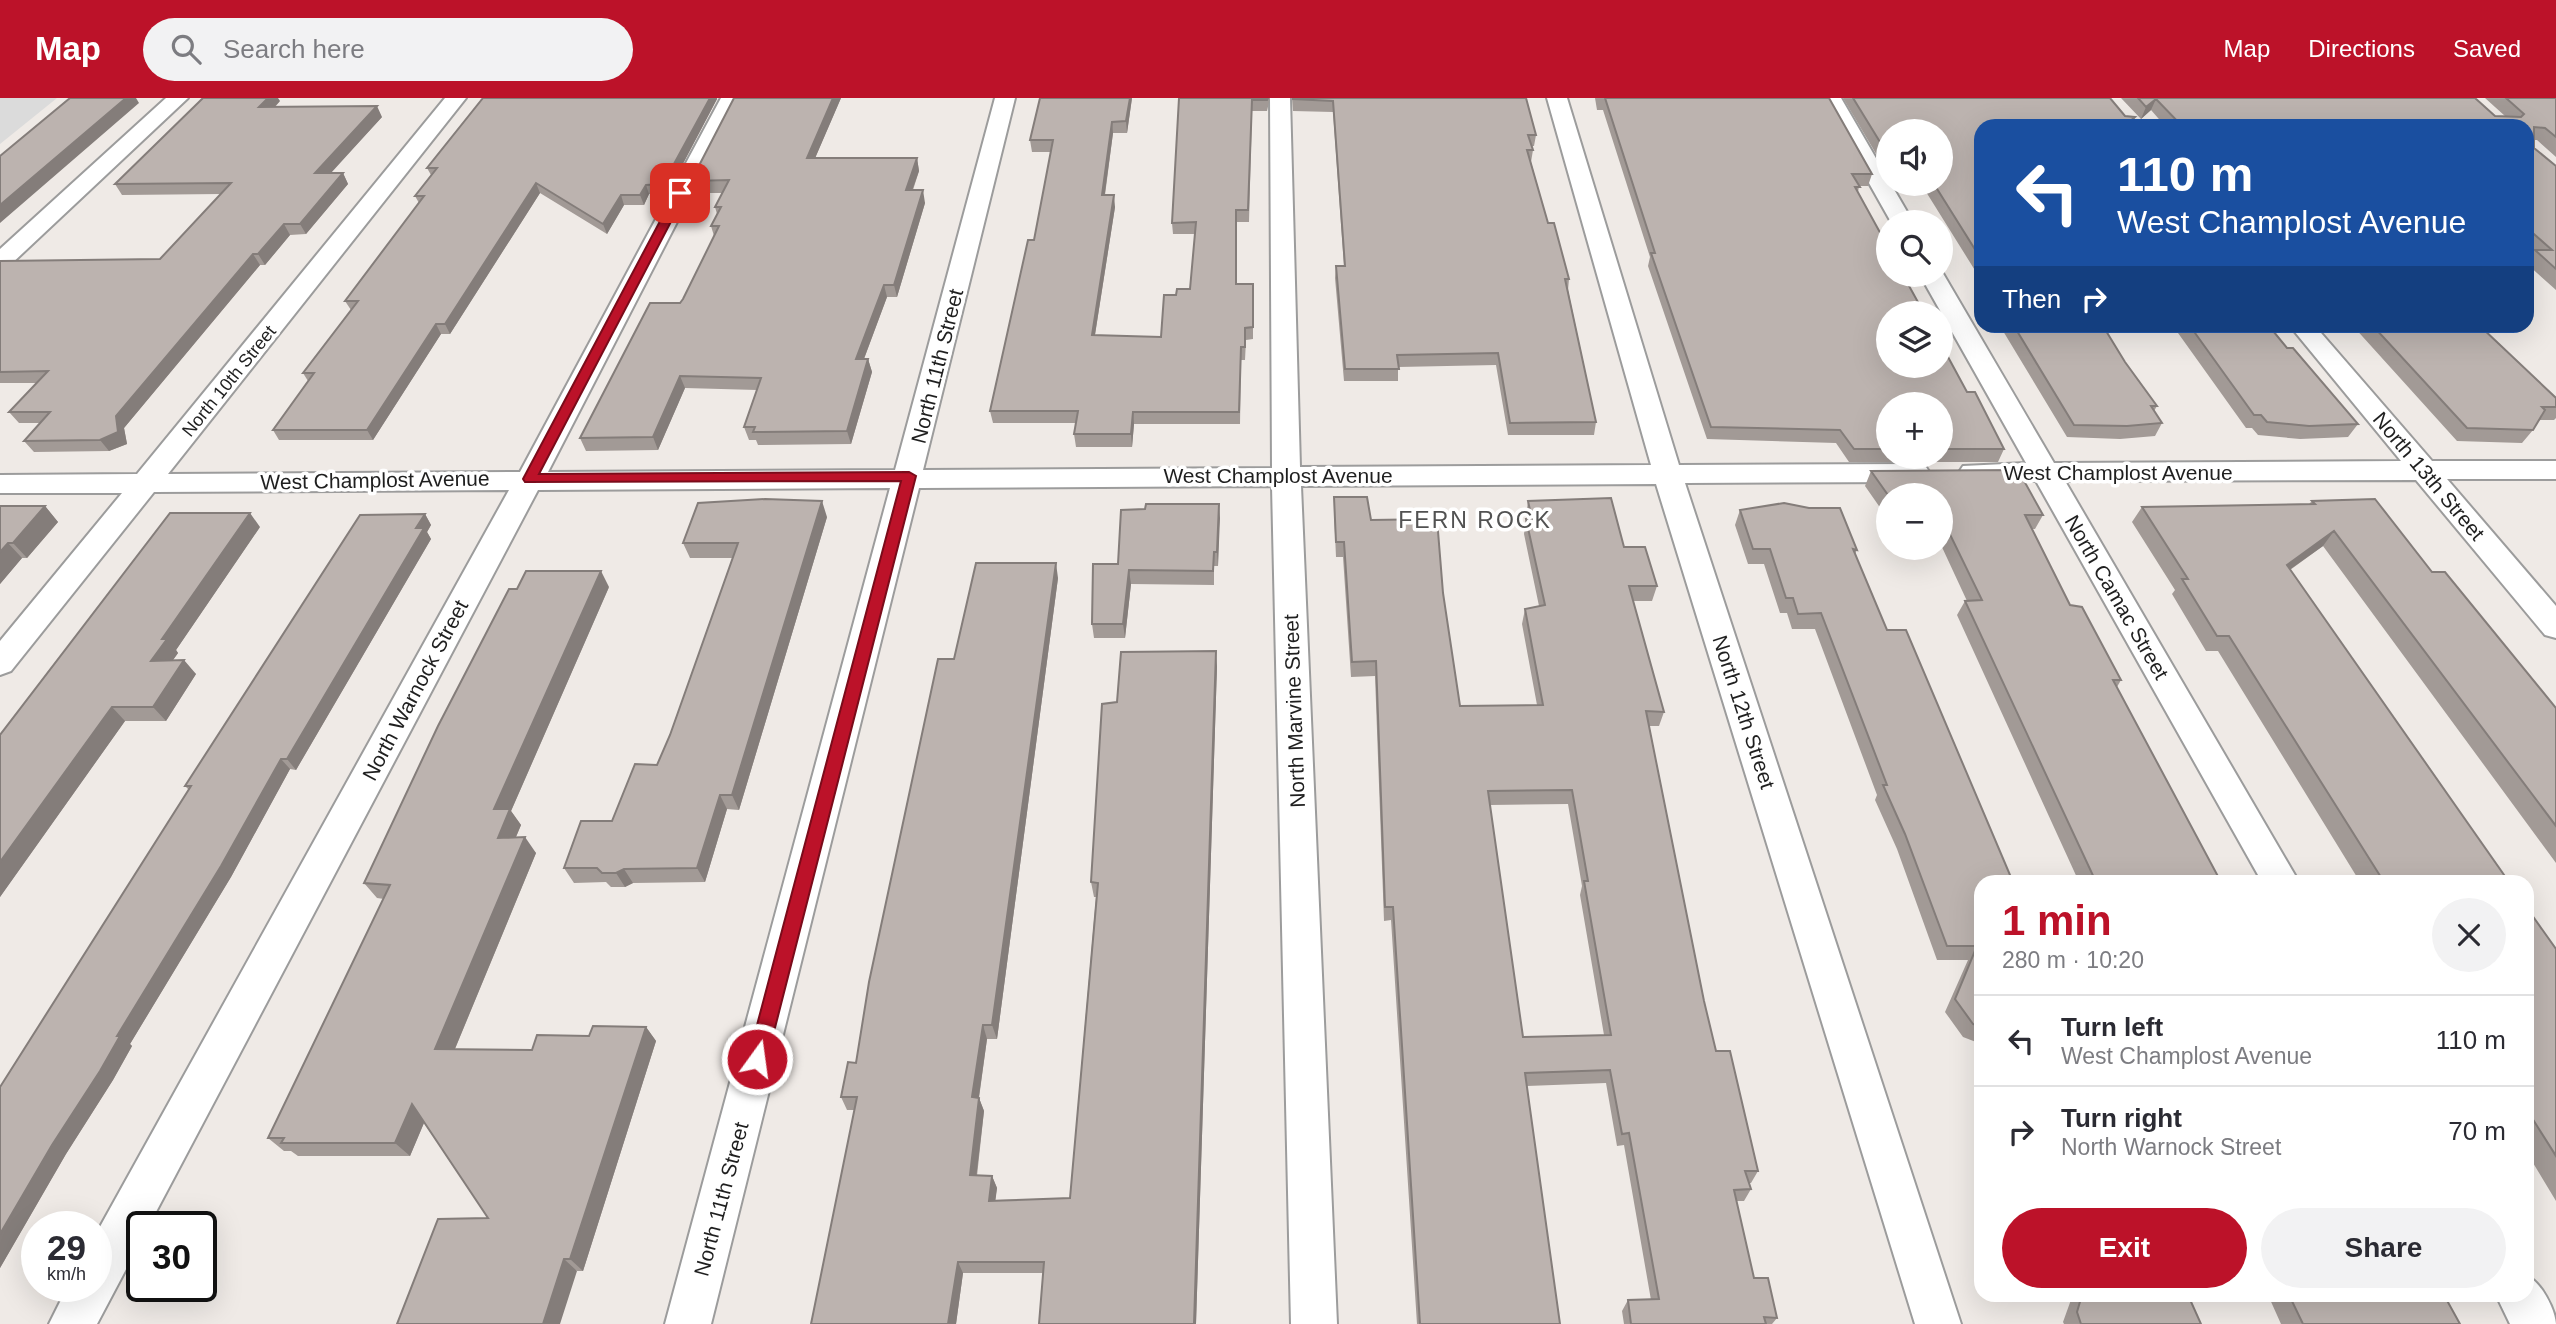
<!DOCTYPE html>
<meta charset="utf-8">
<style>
:root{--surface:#fff;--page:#f2f2f3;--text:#2b2b33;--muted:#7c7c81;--line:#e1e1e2;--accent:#bc1229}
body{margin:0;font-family:Arial,sans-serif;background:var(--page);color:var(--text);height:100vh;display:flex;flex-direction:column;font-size:26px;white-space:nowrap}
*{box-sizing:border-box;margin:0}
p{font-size:23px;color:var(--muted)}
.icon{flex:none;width:38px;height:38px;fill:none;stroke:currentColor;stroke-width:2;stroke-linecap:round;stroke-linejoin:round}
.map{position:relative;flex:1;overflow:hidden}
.sheet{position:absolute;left:1974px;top:777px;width:560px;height:427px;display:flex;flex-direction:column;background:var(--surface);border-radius:21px;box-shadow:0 7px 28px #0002}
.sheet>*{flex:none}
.guide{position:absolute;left:1974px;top:21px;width:560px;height:214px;border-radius:21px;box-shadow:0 7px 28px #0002;background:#1a4fa0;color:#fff;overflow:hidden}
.fabs{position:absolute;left:1876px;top:21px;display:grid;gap:14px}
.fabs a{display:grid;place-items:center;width:77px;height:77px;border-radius:50%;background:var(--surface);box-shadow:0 7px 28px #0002;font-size:35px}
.speed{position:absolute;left:21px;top:1113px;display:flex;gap:14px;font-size:35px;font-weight:700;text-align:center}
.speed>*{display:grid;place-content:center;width:91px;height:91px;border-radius:50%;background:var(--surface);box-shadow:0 7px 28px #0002;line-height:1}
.speed small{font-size:18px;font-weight:400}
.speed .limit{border:4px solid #111;border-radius:10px;background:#fff;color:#111}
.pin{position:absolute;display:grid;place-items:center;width:60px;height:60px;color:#fff;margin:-30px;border-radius:14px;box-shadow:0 4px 10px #0006}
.me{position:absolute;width:77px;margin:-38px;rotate:14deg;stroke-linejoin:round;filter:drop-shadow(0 0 5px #0008)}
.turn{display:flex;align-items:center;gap:24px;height:147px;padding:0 28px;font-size:32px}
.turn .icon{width:91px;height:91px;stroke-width:2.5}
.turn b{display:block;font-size:49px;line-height:60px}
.then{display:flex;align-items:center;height:66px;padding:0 28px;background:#0003;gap:14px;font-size:26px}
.round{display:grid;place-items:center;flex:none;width:74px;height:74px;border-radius:37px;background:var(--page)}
.summary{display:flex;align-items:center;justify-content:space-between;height:119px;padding:0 28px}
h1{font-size:42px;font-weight:800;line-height:52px;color:var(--accent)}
.button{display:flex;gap:14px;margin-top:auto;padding:14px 28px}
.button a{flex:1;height:80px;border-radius:42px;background:var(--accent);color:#fff;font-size:28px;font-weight:800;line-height:80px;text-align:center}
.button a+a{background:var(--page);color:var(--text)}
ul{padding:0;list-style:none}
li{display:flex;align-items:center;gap:21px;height:91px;padding:0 28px;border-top:2px solid var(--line)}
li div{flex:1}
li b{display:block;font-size:26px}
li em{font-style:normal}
header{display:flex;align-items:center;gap:42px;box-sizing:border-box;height:98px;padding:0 35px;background:var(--accent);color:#fff}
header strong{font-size:33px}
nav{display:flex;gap:38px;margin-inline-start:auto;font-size:24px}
.search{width:490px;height:63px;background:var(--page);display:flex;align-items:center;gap:18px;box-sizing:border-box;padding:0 24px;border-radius:38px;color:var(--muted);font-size:26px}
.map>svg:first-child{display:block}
</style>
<header>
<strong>Map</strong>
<div class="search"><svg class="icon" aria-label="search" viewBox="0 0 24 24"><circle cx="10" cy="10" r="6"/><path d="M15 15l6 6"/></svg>Search here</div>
<nav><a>Map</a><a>Directions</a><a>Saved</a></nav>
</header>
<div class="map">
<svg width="2556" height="1226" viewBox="0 0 2556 1226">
<rect width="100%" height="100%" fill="#efeae6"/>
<!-- parking -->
<path fill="#dbdbdb" d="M0,0H57L0,46Z"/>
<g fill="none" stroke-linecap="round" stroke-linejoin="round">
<defs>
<path id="minor" d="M166,0H188L8,169L0,171V151Z
M445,0H466L168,376L520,374L721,0H741L548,374L895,372L995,0H1015L923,372L1272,370L1270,0H1290L1300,369L1651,367L1547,0H1567L1679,367L1916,366L1926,369L1930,375L1926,381L1916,384L1685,385L1961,1226H1915L1656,386L1301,388L1337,1226H1291L1272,388L919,390L711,1226H665L890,390L538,392L148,1129H142V1141L97,1226H49L68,1188H96V1136L509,392L154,394L11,573L0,577V543L122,395H0V377L137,376Z
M1821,0H1841L1913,124H1891Z
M1941,172L2054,365L2401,363L2290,228H2315L2432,363H2556V381H2447L2556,508V540L2545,537L2416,382L2065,383L2299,784H2262L2036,383H1973L1963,380L1959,374L1963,368L2026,365L1920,177H1941Z
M2527,1178C2541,1184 2555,1211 2556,1226H2510L2496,1197H2527Z"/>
</defs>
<!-- minor casing -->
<use href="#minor" stroke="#9c9c9c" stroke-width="4"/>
<!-- minor -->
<use href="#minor" fill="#fff" fill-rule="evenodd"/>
</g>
<!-- wall -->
<path fill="#a29a96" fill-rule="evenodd" d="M483,0H717V1L667,96H649L644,107H624L607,136L540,95L450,236H441L373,342H279L273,332L308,283L303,275L351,212L345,203L419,105L415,98L431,77L427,70Z
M734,0H841L815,60H917L919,73L913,92L925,105L897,199H887L864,261H868L872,274L851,346L758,347L756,342H749L744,329L757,292L685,290L658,352L586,353L580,340L683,201L714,138L711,128L717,116L715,109L722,95H695L691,83Z
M1132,0L1127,35H1113L1105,97L1115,109L1095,237L1161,239L1176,197L1190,191L1195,136H1173L1172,125L1179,0H1270L1267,13H1252L1249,124H1236V186H1253V241L1246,242L1245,262H1241L1240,326H1134L1132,349H1076L1074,336L1076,325H993L990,313L1034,142L1051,54H1032L1030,42Z
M1292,0H1526L1536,37L1534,48H1532L1533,52L1531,64L1548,125L1569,181L1568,192L1596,324L1594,337H1508L1496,267L1398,269V283H1344L1335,180L1336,168H1344L1333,14L1293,13Z
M1595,0H1829L1872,76L1868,88H1859L1858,94L1967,294L2004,351L1998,364H1849L1836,345L1707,341L1648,168L1650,159L1603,12H1597ZM1888,306H1941V359H1888Z
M1843,0H2110L2125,18L2135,19L2131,28H1981V182L1923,89L1895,88L1894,86H1941L1888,33V76Z
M2121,0H2475L2495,18H2505L2485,0H2556V59L2537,42H2534V50L2556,68V192L2527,166V163L2533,155L2527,150V28H2165L2151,12L2141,21Z
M280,3L275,9L382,19L330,75H343L348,86L306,136L290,137L265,167H260L124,330L127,346L109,353L34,354L24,343L40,325H19L9,314L37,285H0V163L160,161L221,96L122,97L115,86Z
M2000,228H2103L2125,264L2157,308L2154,313L2162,325L2155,338L2120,341L2067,339Z
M2173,228H2269L2287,250L2358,326L2348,339L2300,341L2258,337L2252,330H2246Z
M2353,228H2480L2556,300V320L2554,322H2539L2533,332L2522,345L2457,343Z
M1871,373L2043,417L2035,431H2032L2070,507L2121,582L2117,589L2221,784H2079L1957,517L1965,503H1967L1941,447V397H1888V421L1865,388Z
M1334,399L1371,422L1443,495L1460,608L1537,607L1522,526L1525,511L1539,508L1524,436L1528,403L1624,449L1657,488L1652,503H1633L1664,614L1659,628H1649L1704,903L1716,953L1758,1073L1751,1085H1749L1751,1091L1744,1103H1736L1754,1180L1777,1220L1772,1226H1624L1622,1213L1628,1202H1651L1624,1047L1617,1048L1606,985L1527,988L1560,1226H1417L1391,822L1384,823L1375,578L1351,579L1343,459H1336L1334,414ZM1568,706L1582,788L1580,797L1604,937L1523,939L1490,707Z
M2312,403L2432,474L2556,610V765L2323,448L2290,472L2509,784H2360L2218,553H2206L2172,496L2175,492L2132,424L2142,409L2309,406Z
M1219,406L1218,468H1214V487L1131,486L1125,540H1094L1092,526L1145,411Z
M0,408H45L58,424L27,460H22L0,486Z
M1740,412L1857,452L1855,456L1981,784V957L1976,944L1963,939L1945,914L1968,862H1937L1897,751L1875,702L1877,697L1815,531H1792L1787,515H1780L1764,466H1748L1735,427Z
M425,416L431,427L427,434L431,441L296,672L290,671L231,779L130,946L132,948L113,982L66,1056L0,1170V989L189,692L185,688Z
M827,419L739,712L727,711L705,784L633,785L625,789H611L606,784L574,785L564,770L612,723L657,667L670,637L733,460H690L683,445Z
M260,429L176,552L178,555L173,562L196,576L166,623H125L0,799V637Z
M1058,480L997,941H987L979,1000L984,1013L977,1078H992L997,1090L995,1102L1070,1100L1096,799H1094L1091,784L1117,604L1217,568L1196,1226H1039L1043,1175H963L956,1226H811L855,1012H847L841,999L856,965L954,561Z
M609,489L511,713L521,727L516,739L536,755L455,951L532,952L589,938L646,929L656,943L583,1173H577L488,1120L424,1025L410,1058H298L291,1053H284L268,1040L384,801L377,800L364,785Z
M2527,810L2556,851V1103L2527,1055Z
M2071,1197H2188L2201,1226H2064L2063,1224L2072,1199Z
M2268,1197H2444L2460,1226H2281Z"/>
<!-- shaded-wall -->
<path fill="#847d7a" d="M126,0H136L139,5L0,125V107Z
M268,0H278L280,3L265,19L259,9Z
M710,0H717V1L667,96L663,86Z
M833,0H841L810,72L807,60Z
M1130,0H1132L1127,35L1126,23Z
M2156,1L2151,12L2141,21L2146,9Z
M377,8L382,19L321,86L315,75Z
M2135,19L2131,28H2124Z
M1112,24L1113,35L1103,109L1102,97Z
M917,60L919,73L908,104L906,92Z
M343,75L348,86L306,136L300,126Z
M536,85L540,95L450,236L445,226Z
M646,87L649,96L644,107L640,97Z
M923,92L925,105L897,199L894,187Z
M621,97L624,107L607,136L603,126Z
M1114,97L1115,109L1093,249L1092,237Z
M284,126L290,137L265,167L258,156Z
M253,156L260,167L124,330L127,346L109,353L100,342L116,318Z
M884,187L887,199L859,274L856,261Z
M436,226L441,236L373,342L367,332Z
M868,261L872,274L851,346L847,333Z
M680,278L685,290L658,352L653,339Z
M1133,314L1134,326L1132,349L1131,336Z
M822,403L827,419L739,712L732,697Z
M1219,406L1220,420L1218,468L1217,454Z
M45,408L58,424L27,460L13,445Z
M250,415L260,429L176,552L178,555L163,576L151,563L162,541Z
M425,416L431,427L427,434L431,441L296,672L287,661Z
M2334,433L2323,448L2275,482L2287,467Z
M8,445L22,460L0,486V454Z
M1056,465L1058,480L997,941L992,927Z
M1129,472L1131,486L1125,540L1123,526Z
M601,473L609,489L511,713L521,727L509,755L498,740L494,711Z
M1216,553L1217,568L1196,1226H1194Z
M184,562L196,576L166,623L153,609Z
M112,609L125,623L0,799V764Z
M281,661L290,671L231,779L130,946L132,948L113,982L66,1056L0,1170V1136Z
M720,697L727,711L705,784L697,770Z
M525,739L536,755L449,965L435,951Z
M624,771L633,785L625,789L616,775Z
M983,927L987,941L977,1012L972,999Z
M646,929L656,943L583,1173L570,1161Z
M979,1000L984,1013L975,1089L970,1077Z
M412,1006L426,1020L410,1058L395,1045Z
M992,1078L997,1090L994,1114L989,1103Z
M564,1161L577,1173L560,1226H543Z
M958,1164L963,1175L956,1226H948Z"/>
<!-- building -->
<path fill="#bcb3af" stroke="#847d7a" stroke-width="2" fill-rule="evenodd" d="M70,0H126L0,107V58Z
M203,0H268L259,9L377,8L315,75H343L300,126H284L258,156H253L116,318L118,334L100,342L24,343L50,314H9L48,273L0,274V163L160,161L231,85L115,86Z
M483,0H710L663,86L646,87L640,97H621L603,126L536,85L445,226H436L367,332H273L314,275H303L358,203H345L424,98H415L437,70H427Z
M734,0H833L807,60H917L906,92H923L894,187H884L856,261H868L847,333L753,334L755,329H744L761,280L680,278L653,339L580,340L650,205H680L683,201L719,128H711L721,109H715L729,82L691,83Z
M1040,0H1130L1126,23L1112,24L1102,97H1114L1092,237L1161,239L1164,197H1176L1177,191H1190L1196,124L1172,125L1179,0H1268L1267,2H1252L1248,112H1236V186H1253V229L1245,230V249H1241L1239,314H1133L1131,336H1074L1078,313H990L1028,142H1034L1053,42H1030Z
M1293,0H1526L1536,37H1528L1533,52H1527L1548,125H1554L1569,181H1565L1596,324L1510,325L1498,255L1397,257L1399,271H1345L1336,168H1345L1333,3L1293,1Z
M1605,0H1829L1872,76H1852L1860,89H1855L1888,149V177H1903L1924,215H1888V268H1941V246L1967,294H1975L2004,351H1941V306H1888V351H1854L1840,332L1711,329L1651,155H1655Z
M1853,0H2110L2125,18L2135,19L2124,28H1981V161L1934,86H1941V33H1888V57Z
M2138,0H2475L2495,18L2521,19L2524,16L2506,0H2556V39L2545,30L2534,29V50L2556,68V171L2535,152H2552L2527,130V28H2182L2156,1L2146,9Z
M2014,228H2103L2125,264L2157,308H2151L2162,325L2127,328L2074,327Z
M2190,228H2269L2287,250H2293L2358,326L2309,328L2267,324L2261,317H2254Z
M2373,228H2480L2556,300V309H2542L2545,312L2533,332L2467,330Z
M2018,372L2043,417H2025L2070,507L2082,509L2121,582H2113L2221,784H2096L1965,503L1982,502L1941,418V397H1888L1871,373Z
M1334,399H1367L1371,422L1437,421L1443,495L1460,608L1543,607L1525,511L1545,507L1526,421H1532L1528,403L1611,400L1624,449H1645L1657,488H1629L1664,614L1646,613L1704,903L1716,953H1730L1758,1073H1745L1751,1091L1734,1092L1754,1180H1768L1777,1220L1764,1219L1766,1226H1631L1628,1202L1659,1201L1629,1035L1622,1036L1610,972L1525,975L1560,1226H1420L1393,809H1385L1376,563L1352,564L1344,444H1336ZM1572,692L1588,783H1584L1611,937L1523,939L1488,693Z
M765,401L822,403L732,697H720L697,770L624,771L616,775H602L597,770H564L581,723H612L635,666L657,667L670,637L738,445H683L698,405Z
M2375,401L2432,474H2445L2556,610V728L2334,433L2287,467L2509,784H2384L2229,538H2217L2182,481H2188L2142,409L2315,406L2312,403Z
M1784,405L1809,410H1840L1857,452L1853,451L1887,532H1906L2013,784H1981V929L1973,926L1955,901L1977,848H1947L1905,736L1883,687H1887L1821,515L1798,516L1793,500H1786L1770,451H1753L1740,412Z
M1146,406H1219L1217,454H1214L1213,473L1129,472L1123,526H1092L1093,466H1118L1121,412L1145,411Z
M0,408H45L13,445H8L0,454Z
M170,415H250L162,541H167L151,563L184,562L153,609H112L0,764V637Z
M425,416L416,430H424L287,661H281L221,768L117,938H120L100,973L52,1047L0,1136V989L191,688H185L360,417Z
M976,465H1056L992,927H983L972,999L979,1000L970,1077L992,1078L989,1103L1070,1100L1098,785L1091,784L1102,606L1117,604L1121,554L1216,553L1194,1226H1039L1044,1164H958L948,1226H811L857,999H841L848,964L856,965L869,884L938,561H954Z
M526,473H601L494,711H510L498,740L525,739L435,951L532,952L537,937L589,938L593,928L646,929L570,1161H564L543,1226H397L438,1121L488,1120L412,1006L395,1045H281L284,1040H268L390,787L364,785L438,628L509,491H517Z
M2527,810L2556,851V1058L2527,1012Z
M2082,1197H2188L2201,1226H2081L2077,1214Z
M2289,1197H2444L2460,1226H2303Z"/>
<!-- route -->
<path fill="#bc1229" stroke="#7a0c1b" stroke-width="2" d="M680,92L686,95L539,376L909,374L916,378L767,961L764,967L757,970L751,967L748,961L901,383L525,384L523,381L675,95Z"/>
<g text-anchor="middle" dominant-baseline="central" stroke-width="7" stroke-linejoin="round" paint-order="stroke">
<!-- far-street labels -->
<g font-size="18" fill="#1f1f1f" stroke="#fff">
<text transform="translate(229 283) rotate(-51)">North 10th Street</text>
</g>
<!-- street labels -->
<g font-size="21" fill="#1f1f1f" stroke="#fff">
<text transform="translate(937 268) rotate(-76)">North 11th Street</text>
<text x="2118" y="374">West Champlost Avenue</text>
<text x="1278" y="377">West Champlost Avenue</text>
<text transform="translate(2429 378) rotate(50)">North 13th Street</text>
<text transform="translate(375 382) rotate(-1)">West Champlost Avenue</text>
<text transform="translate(2117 499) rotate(60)">North Camac Street</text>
<text transform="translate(415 592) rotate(-62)">North Warnock Street</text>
<text transform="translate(1294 613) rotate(-92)">North Marvine Street</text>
<text transform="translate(1744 614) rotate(72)">North 12th Street</text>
<text transform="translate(721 1101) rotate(-75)">North 11th Street</text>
</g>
<!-- neighbourhood labels -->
<g font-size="23" letter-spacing="2" fill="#525252" stroke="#fff">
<text x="1475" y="422">FERN ROCK</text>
</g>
</g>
</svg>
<div class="fabs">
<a><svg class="icon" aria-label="sound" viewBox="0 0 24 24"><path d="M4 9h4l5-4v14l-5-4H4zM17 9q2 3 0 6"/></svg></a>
<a><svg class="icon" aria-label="search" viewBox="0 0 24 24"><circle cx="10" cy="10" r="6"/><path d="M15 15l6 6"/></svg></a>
<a><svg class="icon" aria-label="layers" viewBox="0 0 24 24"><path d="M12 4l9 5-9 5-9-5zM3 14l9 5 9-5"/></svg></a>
<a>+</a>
<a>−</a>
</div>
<div class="speed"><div>29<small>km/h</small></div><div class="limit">30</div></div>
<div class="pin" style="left:680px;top:95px;background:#d93025"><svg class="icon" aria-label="arrive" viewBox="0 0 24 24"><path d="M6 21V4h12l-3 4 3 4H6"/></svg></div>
<svg class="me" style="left:757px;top:961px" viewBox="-20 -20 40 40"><circle r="17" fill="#bc1229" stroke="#fff" stroke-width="3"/><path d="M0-11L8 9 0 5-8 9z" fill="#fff"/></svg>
<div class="guide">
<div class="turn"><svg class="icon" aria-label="left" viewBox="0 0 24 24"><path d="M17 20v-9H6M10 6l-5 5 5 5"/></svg><div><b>110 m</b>West Champlost Avenue</div></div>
<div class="then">Then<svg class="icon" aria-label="right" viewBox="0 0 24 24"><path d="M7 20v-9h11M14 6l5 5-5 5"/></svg></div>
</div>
<section class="sheet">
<div class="summary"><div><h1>1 min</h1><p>280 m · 10:20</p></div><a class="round"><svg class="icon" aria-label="close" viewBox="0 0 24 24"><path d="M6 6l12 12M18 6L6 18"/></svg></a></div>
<ul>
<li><svg class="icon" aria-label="left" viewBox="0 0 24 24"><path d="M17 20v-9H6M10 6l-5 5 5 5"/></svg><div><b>Turn left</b><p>West Champlost Avenue</p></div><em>110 m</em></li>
<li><svg class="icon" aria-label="right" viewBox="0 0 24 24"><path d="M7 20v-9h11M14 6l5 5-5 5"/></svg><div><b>Turn right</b><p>North Warnock Street</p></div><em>70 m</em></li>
</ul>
<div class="button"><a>Exit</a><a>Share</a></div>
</section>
</div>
